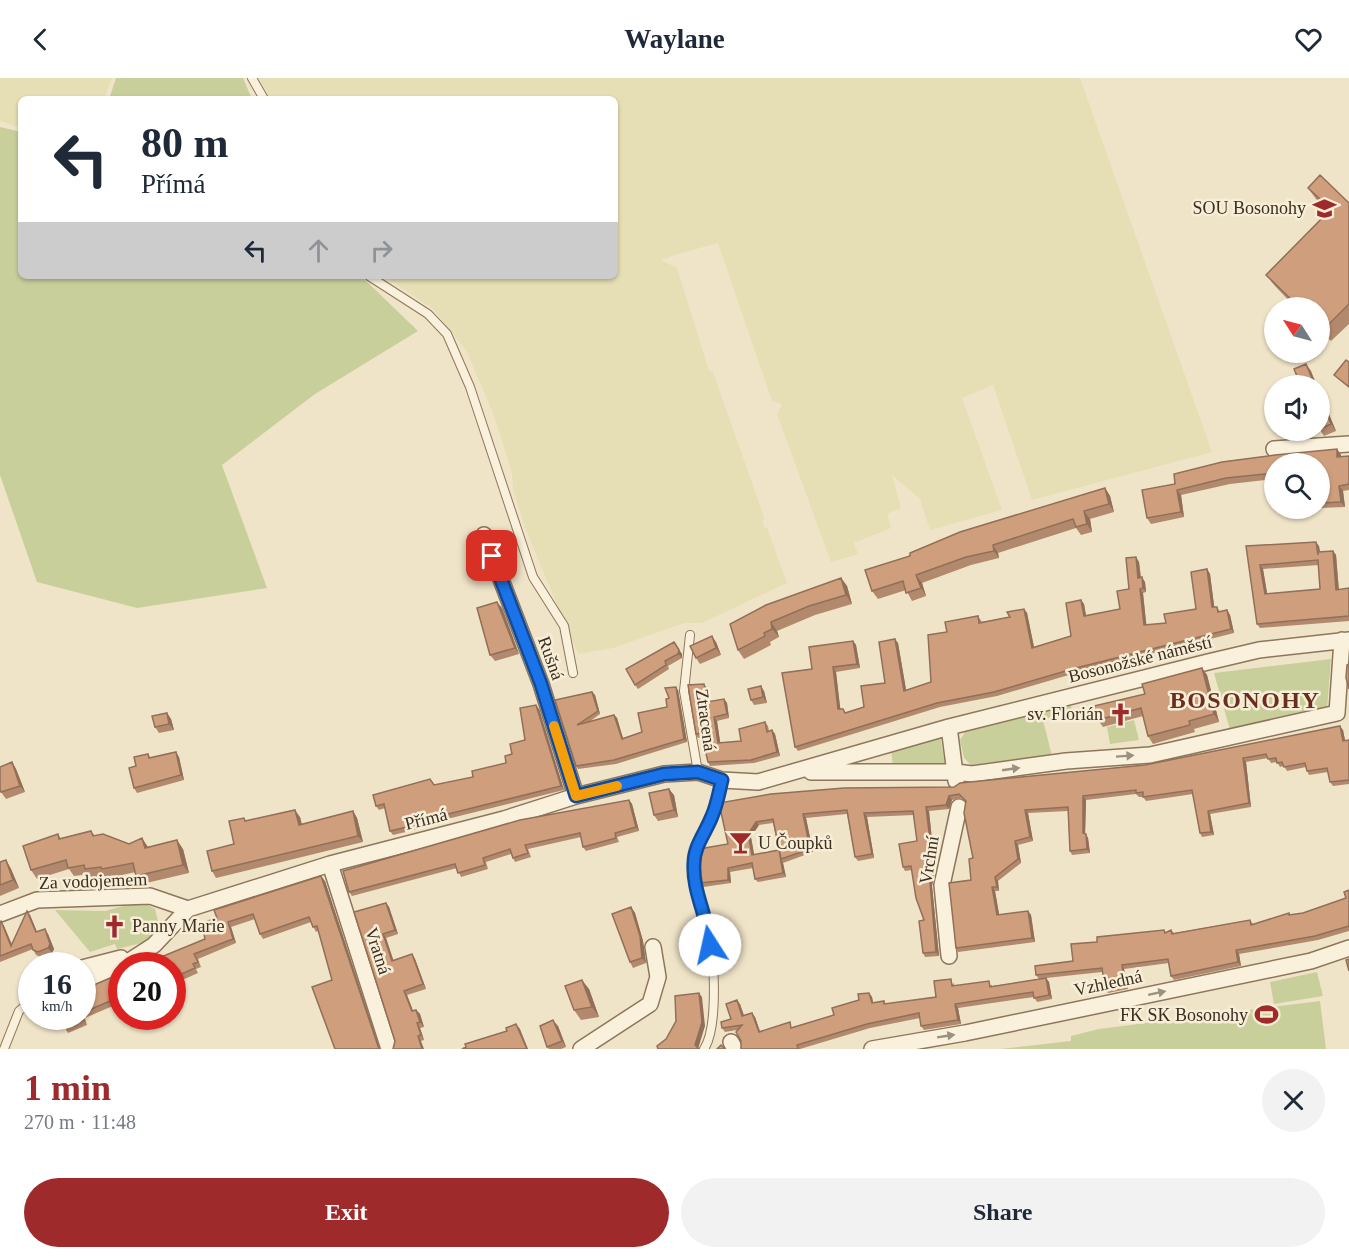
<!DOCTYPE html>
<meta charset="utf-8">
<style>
:root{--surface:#fff;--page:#f2f2f3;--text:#1f2937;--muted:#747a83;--accent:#9e2a2b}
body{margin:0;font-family:Georgia,serif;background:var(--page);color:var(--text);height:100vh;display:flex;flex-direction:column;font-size:22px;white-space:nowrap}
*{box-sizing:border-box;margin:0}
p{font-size:20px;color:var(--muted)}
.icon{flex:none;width:33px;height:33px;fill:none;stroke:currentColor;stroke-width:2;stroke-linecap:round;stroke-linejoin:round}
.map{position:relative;height:971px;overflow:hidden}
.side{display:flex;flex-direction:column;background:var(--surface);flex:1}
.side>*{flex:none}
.banner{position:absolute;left:18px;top:18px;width:600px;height:183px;border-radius:9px;box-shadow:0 2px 4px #0004;background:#fff;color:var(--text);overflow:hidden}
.needle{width:39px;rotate:306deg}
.controls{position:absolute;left:1264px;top:219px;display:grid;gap:12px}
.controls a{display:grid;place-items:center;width:66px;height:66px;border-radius:50%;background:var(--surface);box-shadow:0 2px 4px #0004;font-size:30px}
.speed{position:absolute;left:18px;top:874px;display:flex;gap:12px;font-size:30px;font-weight:700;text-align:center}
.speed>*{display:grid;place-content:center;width:78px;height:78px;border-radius:50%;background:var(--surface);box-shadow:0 2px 4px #0004;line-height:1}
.speed small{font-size:15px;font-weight:400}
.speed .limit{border:9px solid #d22;background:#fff;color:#111}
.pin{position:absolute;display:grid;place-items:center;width:51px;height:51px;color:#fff;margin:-26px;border-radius:12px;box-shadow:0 3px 9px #0006}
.me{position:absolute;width:66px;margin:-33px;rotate:350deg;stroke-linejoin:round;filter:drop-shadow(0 0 4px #0008)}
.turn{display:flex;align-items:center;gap:21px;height:126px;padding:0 24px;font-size:27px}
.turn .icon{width:78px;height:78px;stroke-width:2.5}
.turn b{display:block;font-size:42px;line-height:51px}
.lanes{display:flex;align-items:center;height:57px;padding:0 24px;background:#0003;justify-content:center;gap:30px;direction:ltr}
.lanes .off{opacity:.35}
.round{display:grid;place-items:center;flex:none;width:63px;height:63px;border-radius:32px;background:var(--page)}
.summary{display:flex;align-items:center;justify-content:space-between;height:102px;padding:0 24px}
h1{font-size:36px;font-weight:800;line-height:45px;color:var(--accent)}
.primary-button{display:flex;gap:12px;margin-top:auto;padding:12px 24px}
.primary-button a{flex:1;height:69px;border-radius:36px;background:var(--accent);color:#fff;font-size:24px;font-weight:800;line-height:69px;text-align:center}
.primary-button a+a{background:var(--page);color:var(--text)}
header{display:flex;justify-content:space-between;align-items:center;height:78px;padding:0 24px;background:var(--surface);font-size:27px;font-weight:800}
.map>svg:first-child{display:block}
</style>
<header><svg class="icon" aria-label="back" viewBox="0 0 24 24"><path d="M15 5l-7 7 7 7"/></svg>Waylane<svg class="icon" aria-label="heart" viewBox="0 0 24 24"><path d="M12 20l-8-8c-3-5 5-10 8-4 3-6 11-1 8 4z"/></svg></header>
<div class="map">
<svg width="1349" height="971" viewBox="0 0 1349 971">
<rect width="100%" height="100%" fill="#f0e4c8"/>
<!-- farmland -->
<path fill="#e6deb5" d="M0,0H112L104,21H21V50L0,43Z
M259,0H1080L1212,374L1032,422L993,307L962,320L1002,432L930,452L920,421L892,397L901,430L887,436L891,450L854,465L858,476L831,484L777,336L782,326L772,323L718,165L678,176L661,182L677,190L709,293L713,294L765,442L762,443L765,450H767L787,505L702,545H684L613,570L578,576L525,450L513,411L512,395L493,335L466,272L433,231L384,198H615V21H270Z"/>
<!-- green -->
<path fill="#c9cf9b" d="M116,0H243L252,21H109Z
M0,49L21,54V198H361L418,253L315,316L222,387L267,510L137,530L37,504L0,397Z
M1331,581L1327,631L1230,652L1214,595Z
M1070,625L1072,632L1043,642L1052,678L971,687L964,680L960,662L965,654Z
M1134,642L1139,662L1110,666L1107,649Z
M940,658L945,687L893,688L891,672Z
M127,827H148L155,831L159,847L150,863L117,871L115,866L90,874L55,832L105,833Z
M1317,894L1323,918L1274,926L1270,904Z
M1320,923L1326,971H1000L1071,963V958L1099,951Z"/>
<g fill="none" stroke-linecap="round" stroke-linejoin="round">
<defs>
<path id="lane" d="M252,0L264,21
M369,198L428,236L447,256L470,309L533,499L564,548L573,595
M690,557L684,613L698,694
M4,971L19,933L32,922
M704,971C719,949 714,874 708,848C703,827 693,807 694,785C695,768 706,754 712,738C717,727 719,714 722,702"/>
<path id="street" d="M1274,371L1349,366
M484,457L541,606L576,718
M949,649L956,703
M811,694H956L972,696L1066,683L1150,677L1337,635L1342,562
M330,786L389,971
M0,836L37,822L150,818L188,831
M949,878L942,807L959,729
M82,890L121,880
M82,905L123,887L154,867L188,831L330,786L504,741L576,718L664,696L698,694L722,702L758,704L949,649L1208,584L1259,572L1349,562
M731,964L735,971
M581,971L650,926L658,899L653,869
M872,971L965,955L1311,883L1349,870"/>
</defs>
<!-- lane casing -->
<use href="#lane" stroke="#8d765c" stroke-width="10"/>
<!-- street casing -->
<use href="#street" stroke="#8d765c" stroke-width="18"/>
<!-- lane -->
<use href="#lane" stroke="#faf1dc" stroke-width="8"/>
<!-- street -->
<use href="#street" stroke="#faf1dc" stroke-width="15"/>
</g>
<!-- wall -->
<path fill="#b2896c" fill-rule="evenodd" d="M1308,110L1349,125V246L1331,263L1320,252V230H1296L1275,208L1266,197L1329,133L1316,121Z
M1320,315L1336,353L1324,358L1320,352Z
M1337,371L1341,377V378H1349V412L1343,413L1345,429L1320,430V386H1275V401L1230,406L1181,417L1184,439L1151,446L1147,440L1142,412L1175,406L1174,396L1222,384L1275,377Z
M1105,410L1110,418L1114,434L1090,441L1092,454L1081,457L1076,450L998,475L999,480L971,487L922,505L926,518L912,523L906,512L878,521L872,513L910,478Z
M1246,468H1319L1320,474L1333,473L1336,477L1339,512L1349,510V543L1260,550L1257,546ZM1319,487L1320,511L1267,516L1263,491Z
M1136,479L1139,484L1141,499L1145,504L1146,514L1143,515L1146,547L1166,545L1196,531L1207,491L1210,496L1214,529H1217L1220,534L1227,532L1230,537L1234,555L1079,594L997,618L940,629L798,673L795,669L812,591L853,563L856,567L860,590L836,594L840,631H843L845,635L864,629L885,605L898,565L906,612L931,604L947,554L978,538L982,544L1010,539L1024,531L1027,535L1034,569L1071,558L1081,522L1084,526L1086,538L1120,531L1129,511Z
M841,500L847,508L852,526L815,537L777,553L779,559L770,564L771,567L744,581L738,572L730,546Z
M502,530L519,576L495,583L490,577Z
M674,564L682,576V580L668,588L669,591L638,611L635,607Z
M716,564L721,577L700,586L696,580Z
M1202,590L1207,597L1219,644L1194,651L1195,654L1153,666L1148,658L1143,638L1103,649L1098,642L1145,616Z
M707,610L709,624L724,621L727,625L729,640L717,643L720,665L741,663L765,644L768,648L769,653L772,652L775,656L780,678L754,685L710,688L708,684L702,659L698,660L696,656Z
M678,612L687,664L616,686L578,691L576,688L555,622L592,614L595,617L600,636L589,644L614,637L617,640L623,660L642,654L667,629L669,620Z
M764,613L767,625L754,627L751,622Z
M539,631L564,712L443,742L444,745L393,757L390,753L385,730L379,732L376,728L434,707L473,699L506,685L512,676L525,662Z
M167,635L171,641L174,652L159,655L155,649Z
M1343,652L1345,663L1349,662V706L1333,708L1330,704L1328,694L1309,697L1307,693L1306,689L1287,693L1284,688L1280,689L1277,684L1271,685L1268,680L1246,684L1251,729L1210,736L1214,757L1202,759L1200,755L1193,716L1146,723L1143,719H1139L1136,716L1086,722L1085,756L1088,760L1090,775L1072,777L1070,773L1068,733L1028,735L1033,763L1018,767L1021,785L998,803L999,813H995L999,837L1028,833L1031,837L1035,864L958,874L956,870L971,802L973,780L966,724L962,720L952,722L949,731L929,733L935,791L932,808L939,878L925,879L923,875L924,842L912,792L905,793L903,789L917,763L914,737L867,739L874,780L858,783L855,779L847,736L806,740L813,774L783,785L786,799L758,804L755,801L753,790L730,794L731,805L703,809L700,805L728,766L719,725L954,709L1145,687ZM773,745L779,772L754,777L751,759L759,747Z
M148,676L150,679H179L184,702L137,715L134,710L136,688Z
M12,684L16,691L25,714L6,721L1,714Z
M674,717L678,739L658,743L654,737Z
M629,722L632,726L639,753L617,759L619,764L586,773L583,769L581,759L528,771L531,779L515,784L511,776L486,784L488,791L461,799L457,790L352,818L349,814Z
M353,733L357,740L363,764L216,800L212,793L234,766L246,743L300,739L302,746Z
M91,753L95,758L148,770L183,771L189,795L142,806L136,798V794L108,800L106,798L91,799L89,796L74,798L69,791L37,801L31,792L58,756L61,761Z
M6,782L11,791L19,810L0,818V784Z
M325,803L380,971H335L332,902L318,853L316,854L311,844L263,861L260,856L255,841L231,849L236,865L198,881L201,889L196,891L198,895L180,903L181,909L172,912V888L205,861L202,845Z
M1349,812V853L1318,862L1239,876L1241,888L1174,902L1171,898L1169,885L1124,891L1128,911L1108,915L1105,911L1102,894L1046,900L1049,904L1052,921L1037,924L1034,919L958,930L961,946L924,952L921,948L920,940L870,950L800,971H741V963L737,952L725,954L722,950L731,941L740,926L744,937L755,939L760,954L793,949L834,937L859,922L869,915L872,919L873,925L884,923L886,926L936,919L954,905V908L992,907V908L1039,901L1036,897L1073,883L1097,864L1166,854L1171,852L1174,855L1250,842L1253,846L1289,835L1290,837L1303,835L1346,820Z
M386,825L389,829L398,856L386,860L393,882L412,876L415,881L426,911L407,917L413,933L416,932L420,936L424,949L420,950L424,962L421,963H395L354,834Z
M631,829L635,835L643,863L646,885L633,890L630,884Z
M30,837L37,854L48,856L54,871L52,875L41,879L36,877L33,871L0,884V844L4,848L12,866Z
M122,895V924L85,940L87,947L68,955L65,950L82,939V912Z
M589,911L599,939L581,942L574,932Z
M138,939H150L140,943Z
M558,948L566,969L561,971H549L547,969Z"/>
<!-- shaded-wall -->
<path fill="#916f58" d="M1306,286L1311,293L1317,308H1315Z
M1320,315L1336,353L1331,346L1320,319Z
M1337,371L1341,377V384L1337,379Z
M1339,408L1343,413L1345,429L1341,424Z
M1105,410L1110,418L1114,434L1109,426Z
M1177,412L1181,417L1184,439L1181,434Z
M1084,433L1090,441L1092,454L1087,446Z
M1316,464L1319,468L1321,482L1318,477Z
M993,467L998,475L999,480L994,473Z
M1333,473L1336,477L1339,516L1336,512Z
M1136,479L1139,484L1141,504L1138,500Z
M1260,487L1263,491L1268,520L1265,516Z
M1207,491L1210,496L1215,534L1212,529Z
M916,497L922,505L926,518L921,510Z
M1142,499L1145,504L1146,514L1143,510Z
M841,500L847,508L852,526L846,517Z
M1140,511L1143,515L1147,552L1144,547Z
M1081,522L1084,526L1087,543L1084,538Z
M497,524L502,530L519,576L515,570Z
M1024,531L1027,535L1035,574L1032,570Z
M1227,532L1230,537L1234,555L1231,551Z
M771,544L777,553L779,559L772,551Z
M712,558L716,564L721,577L716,570Z
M895,561L898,565L907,617L904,613Z
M853,563L856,567L860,590L857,586Z
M679,572L682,576V580L678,576Z
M833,589L836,594L841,636L838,631Z
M1202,590L1207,597L1219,644L1214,636Z
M704,606L707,610L709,628L707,624Z
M761,608L764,613L767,625L763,619Z
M676,609L678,612L687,664L684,661Z
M592,614L595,617L600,636L598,633Z
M724,621L727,625L729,640L727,636Z
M536,627L539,631L564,712L561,708Z
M167,635L171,641L174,652L169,646Z
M614,637L617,640L624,664L622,661Z
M714,639L717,643L721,669L718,665Z
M1340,648L1343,652L1346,667L1343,663Z
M772,652L775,656L780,678L777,674Z
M176,674L179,679L184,702L181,697Z
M1243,680L1246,684L1251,729L1249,725Z
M12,684L16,691L25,714L20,708Z
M669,711L674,717L678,739L674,732Z
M949,718L952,722L949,731L946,727Z
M1083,718L1086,722L1085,759L1083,755Z
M629,722L632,726L639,753L636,749Z
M926,729L929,733L935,791L932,808L939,878L936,874L930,804Z
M295,732L300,739L303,753L299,747Z
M1025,732L1028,735L1033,763L1030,759Z
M353,733L357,740L363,764L358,758Z
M1208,733L1210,736L1214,757L1211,754Z
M864,735L867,739L874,780L872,776Z
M803,736L806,740L813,774L810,771Z
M756,744L759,747L751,759L755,781L752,777L748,756Z
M1086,756L1088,760L1090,775L1087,771Z
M142,760L148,769L151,779L145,770Z
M177,762L183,771L189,795L183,787Z
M1015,763L1018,767L1021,785L1018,781Z
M779,772L781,781L783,785L786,799L783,795Z
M6,782L11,791L19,810L13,802Z
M728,790L730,794L731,805L728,802Z
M321,798L325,803L380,971H379Z
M995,799L998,803L999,813L997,809Z
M992,809L995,813L1000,841L997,837Z
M386,825L389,829L398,856L395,852Z
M631,829L635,835L643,863L646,885L642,880Z
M27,833L30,837L39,859L36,854Z
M1028,833L1031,837L1035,864L1032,860Z
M1,843L4,848L14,873L11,868Z
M228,844L231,849L236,865L233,861Z
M45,851L48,856L54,871L52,875L48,870Z
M383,856L386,860L395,887L392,883Z
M1236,872L1239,876L1241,888L1238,884Z
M412,876L415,881L426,911L423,906Z
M1122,887L1124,891L1128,911L1125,907Z
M1046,900L1049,904L1052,921L1049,917Z
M582,902L589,911L599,939L592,929Z
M404,913L407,917L415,938L412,933Z
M699,915L702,919L705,948L698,971L695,967Z
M869,915L872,919L874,929L872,925Z
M737,922L740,926L745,942L742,938Z
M955,926L958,930L961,946L958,942Z
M416,932L420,936L424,949L420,944Z
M752,935L755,939L762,959L759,954Z
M553,942L558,948L566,969L562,963Z
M417,945L420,950L424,962L421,957Z
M516,946L520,951L528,971H527Z
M418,958L421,963L424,971H422Z"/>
<!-- building -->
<path fill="#cf9f7d" stroke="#916f58" stroke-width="1.5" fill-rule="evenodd" d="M1320,97L1349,125V226L1323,252L1320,249V230H1300L1266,197L1331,131L1308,110Z
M1346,282L1349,284V309L1334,297Z
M1306,286L1315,308H1301L1294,291Z
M1320,319L1331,346L1320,351Z
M1337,371V379L1349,378V406L1339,408L1341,424L1320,425V386H1275V395L1226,400L1177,412L1181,434L1147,440L1142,412L1175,406L1174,396L1222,384L1275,377Z
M1105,410L1109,426L1084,433L1087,446L1076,449L1073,441L993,467L994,473L966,479L916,497L921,510L906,515L903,503L872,513L865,492L910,478V475L960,454Z
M1316,464L1318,477V474L1333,473L1336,512L1349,510V538L1257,546L1246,468ZM1318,482L1320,511L1265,516L1260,487Z
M1136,479L1138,500L1142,499L1143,510L1140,511L1144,547L1166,545L1164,536L1196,531L1191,494L1207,491L1212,529H1217L1218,534L1227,532L1231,551L1076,590L994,614L937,625L795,669L782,595L812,591L809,569L853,563L857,586L833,589L838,631H843L845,635L864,629L861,608L885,605L879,564L895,561L904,613L931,604L928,557L947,554L945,544L978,538L979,545L1010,539L1007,534L1024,531L1032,570L1071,558L1066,525L1081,522L1084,538L1120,531L1117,513L1129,511L1126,480Z
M841,500L846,517L809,528L771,544L772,551L764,555L765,558L738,572L730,546L766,527Z
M497,524L515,570L490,577L477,530Z
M712,558L716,570L696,580L690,568Z
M674,564L679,572L678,576L665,583L666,587L635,607L626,591Z
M1349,586V611L1346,600L1347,587Z
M1202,590L1214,636L1189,643L1190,647L1148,658L1141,630L1098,642L1094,628L1145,616L1142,606Z
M704,606L707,624L724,621L727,636L714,639L718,665L741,663L739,651L765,644L767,654L772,652L777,674L751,682L708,684L701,655L696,656L688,607Z
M761,608L763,619L751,622L748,611Z
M676,609L684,661L614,682L576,688L555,622L592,614L598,633L577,647L614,637L622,661L642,654L638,635L667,629L666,621L669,620L665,610Z
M536,627L561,708L440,738L441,741L390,753L384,726L376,728L373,717L430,701L434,707L473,699L472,693L506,685L505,678L512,676L510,666L525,662L520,630Z
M167,635L169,646L155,649L152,638Z
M1340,648L1343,663L1349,662V702L1330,704L1327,690L1307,693L1305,685L1284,689L1282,684L1277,685L1276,680L1268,681L1266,676L1243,680L1249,725L1208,733L1211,754L1200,755L1192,712L1143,719V714L1136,715V712L1083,718V755L1086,756L1087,771L1070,773L1068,729L1025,732L1030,759L1015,763L1018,781L995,799L997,809H992L997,837L1028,833L1032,860L956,870L949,805L971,802L969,781L973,780L964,735L966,723L959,716L949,718L946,727L926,729L933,787L930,804L936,874L923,875L919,843L924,842L916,820L911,788L903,789L899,766L917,763L913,733L864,735L872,776L855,779L847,732L803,736L810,771L781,781L773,741L756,744L748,756L752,777L779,772L783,795L755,801L752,785L728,790V802L700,805L697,789L699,771L728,766L719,725L771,716L844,710L954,709L960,705L1145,687Z
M176,674L181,697L134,710L129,690L136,688L134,679L148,676L149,680Z
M12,684L20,708L1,714L0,711V689Z
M669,711L674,732L654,737L649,715Z
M629,722L636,749L615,755L616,760L583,769L580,755L525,767L528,775L513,780L510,771L483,780L485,787L458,795L455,786L349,814L343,793L520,742Z
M295,732L299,747L353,733L358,758L212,793L207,773L234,766L229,743L244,740L245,743Z
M91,753L93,758L103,756L129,766L142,760L145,770L177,762L183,787L136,798L133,785L102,791L101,789L85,791L84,787L68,790L66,782L31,792L23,768L58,756L59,761Z
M6,782L13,802L0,807V784Z
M321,798L379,971H335L312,909L332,902L317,848L313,849L309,839L260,856L253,836L228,844L233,861L194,876L198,884L193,886L195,890L177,898L178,904L172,906V888H144V886L205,861L202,845L217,840L214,832Z
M1349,812V848L1315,858L1236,872L1238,884L1171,898L1168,881L1122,887L1125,907L1105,911L1102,890L1036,897L1035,888L1073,883L1071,866L1097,864V859L1164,852L1165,855L1171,852L1172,856L1250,842L1251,847L1289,835V837L1303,835L1346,820L1344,814Z
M386,825L395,852L383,856L392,883L412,876L423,906L404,913L412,933L416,932L420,944L417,945L421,957L418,958L422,971H393L395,963L354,834Z
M631,829L640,858L642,880L630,884L612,836Z
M27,833L36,854L45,851L50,866L48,870L38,874L33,872L31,866L0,878V844L1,843L11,868Z
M1349,881V893L1346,882Z
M122,895V918L82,935V912Z
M1046,900L1049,917L1034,920L1033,914L955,926L958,942L921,948L919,935L867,946L797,967L798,971H741V963L736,954L742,947L722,950L721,944L731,941L726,926L737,922L742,938L752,935L759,954L790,944L791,950L834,937L832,930L859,922L858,916L869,915L872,925L884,923V926L936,919L934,903L951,901L952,908L989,903L990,909Z
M582,902L592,929L574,932L565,908Z
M699,915L702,944L695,967L699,971H658L657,968L666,961L676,943L675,918Z
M60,939H82L84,942L65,950Z
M553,942L562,963L547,969L540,948Z
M516,946L527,971H462L466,969L465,966L507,953L506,950Z
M721,967L725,971H717Z"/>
<!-- one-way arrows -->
<defs><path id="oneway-solid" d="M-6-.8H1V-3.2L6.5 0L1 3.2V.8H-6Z" transform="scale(1.5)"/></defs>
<g fill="#9c907e">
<use href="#oneway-solid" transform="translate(1125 678) rotate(-4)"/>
<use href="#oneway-solid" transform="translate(1011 691) rotate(-8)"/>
<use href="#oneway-solid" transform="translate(1157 915) rotate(-12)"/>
<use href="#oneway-solid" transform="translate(946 958) rotate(-9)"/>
</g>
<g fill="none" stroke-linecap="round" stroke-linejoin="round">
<defs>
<path id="route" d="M492,478L541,606L576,718L664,696L698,694L722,702C719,714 717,727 712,738C706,754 694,768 694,785C692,813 708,839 710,867"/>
</defs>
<!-- route casing -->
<use href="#route" stroke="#114b97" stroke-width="15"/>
<!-- route -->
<use href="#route" stroke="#1a73e8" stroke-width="10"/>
<!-- slow -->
<path stroke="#f59e0b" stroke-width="10" d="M554,648L576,718L617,708"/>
</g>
<!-- icons -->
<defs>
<symbol id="university-bare" viewBox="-9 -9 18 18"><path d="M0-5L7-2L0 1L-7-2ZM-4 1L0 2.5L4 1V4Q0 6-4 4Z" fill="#9e2a2b" stroke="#f7eed8" stroke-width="2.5" paint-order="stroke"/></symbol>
<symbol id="church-bare" viewBox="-9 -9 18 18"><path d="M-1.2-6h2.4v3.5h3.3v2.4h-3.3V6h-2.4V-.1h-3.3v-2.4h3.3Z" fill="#9e2a2b" stroke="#f7eed8" stroke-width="2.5" paint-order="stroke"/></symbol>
<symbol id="bar-bare" viewBox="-9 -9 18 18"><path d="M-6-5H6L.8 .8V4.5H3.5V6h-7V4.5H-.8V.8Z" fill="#9e2a2b" stroke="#f7eed8" stroke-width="2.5" paint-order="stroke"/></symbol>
<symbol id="stadium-bare" viewBox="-9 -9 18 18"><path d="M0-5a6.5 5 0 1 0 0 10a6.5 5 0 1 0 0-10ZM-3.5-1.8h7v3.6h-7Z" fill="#9e2a2b" stroke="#f7eed8" stroke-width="2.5" paint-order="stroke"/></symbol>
</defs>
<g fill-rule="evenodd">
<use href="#university-bare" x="1308" y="114" width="33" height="33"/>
<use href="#church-bare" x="1104" y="620" width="33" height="33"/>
<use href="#bar-bare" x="724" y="748" width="33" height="33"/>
<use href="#church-bare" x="98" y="832" width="33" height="33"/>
<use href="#stadium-bare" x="1250" y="920" width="33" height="33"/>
</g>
<g text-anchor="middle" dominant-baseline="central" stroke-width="5" stroke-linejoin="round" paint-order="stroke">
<!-- poi labels -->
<g font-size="18" fill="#3d2e20" stroke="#f7eed8" text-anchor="end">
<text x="1306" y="130">SOU Bosonohy</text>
<text x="1103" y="636">sv. Florián</text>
<text x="758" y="765" text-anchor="start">U Čoupků</text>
<text x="132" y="848" text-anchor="start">Panny Marie</text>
<text x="1248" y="937">FK SK Bosonohy</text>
</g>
<!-- street labels -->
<g font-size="18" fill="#3d2e20" stroke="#f7eed8">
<text transform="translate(551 580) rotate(70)">Rušná</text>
<text transform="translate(1140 581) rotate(-14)">Bosonožské náměstí</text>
<text transform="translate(706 642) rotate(82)">Ztracená</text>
<text transform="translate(426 741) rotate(-14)">Přímá</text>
<text transform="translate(929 782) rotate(-81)">Vrchní</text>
<text transform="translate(93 803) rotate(-2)">Za vodojemem</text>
<text transform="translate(378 873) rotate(72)">Vratná</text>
<text transform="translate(1108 905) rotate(-12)">Vzhledná</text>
</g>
<!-- district labels -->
<g font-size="24" font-weight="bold" letter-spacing="1.5" fill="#6b2e1e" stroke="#f7eed8">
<text x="1245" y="622">BOSONOHY</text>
</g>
</g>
</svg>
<div class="controls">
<a><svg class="needle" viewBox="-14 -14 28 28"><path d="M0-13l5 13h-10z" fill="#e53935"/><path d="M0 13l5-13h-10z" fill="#747a83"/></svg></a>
<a><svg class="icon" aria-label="sound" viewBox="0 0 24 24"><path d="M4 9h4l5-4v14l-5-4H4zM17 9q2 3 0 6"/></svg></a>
<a><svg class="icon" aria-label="search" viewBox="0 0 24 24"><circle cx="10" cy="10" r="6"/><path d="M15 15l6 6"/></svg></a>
</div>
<div class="speed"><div>16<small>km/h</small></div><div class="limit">20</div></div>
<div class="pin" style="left:492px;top:478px;background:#d93025"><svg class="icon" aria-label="arrive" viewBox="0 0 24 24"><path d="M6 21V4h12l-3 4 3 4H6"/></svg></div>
<svg class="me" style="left:710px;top:867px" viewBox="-20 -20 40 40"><circle r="19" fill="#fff"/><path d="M0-13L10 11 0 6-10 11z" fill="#1a73e8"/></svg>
<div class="banner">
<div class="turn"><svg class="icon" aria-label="left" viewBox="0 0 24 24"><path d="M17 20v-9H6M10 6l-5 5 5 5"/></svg><div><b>80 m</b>Přímá</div></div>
<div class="lanes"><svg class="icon" aria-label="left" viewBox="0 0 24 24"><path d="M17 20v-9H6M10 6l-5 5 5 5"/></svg><svg class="icon off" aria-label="ahead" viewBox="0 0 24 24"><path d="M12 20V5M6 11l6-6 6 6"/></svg><svg class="icon off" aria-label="right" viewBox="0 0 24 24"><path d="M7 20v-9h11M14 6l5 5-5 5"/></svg></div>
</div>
</div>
<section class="side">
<div class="summary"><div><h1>1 min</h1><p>270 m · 11:48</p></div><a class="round"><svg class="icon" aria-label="close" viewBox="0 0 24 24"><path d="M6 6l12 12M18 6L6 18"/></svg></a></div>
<div class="primary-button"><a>Exit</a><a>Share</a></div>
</section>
